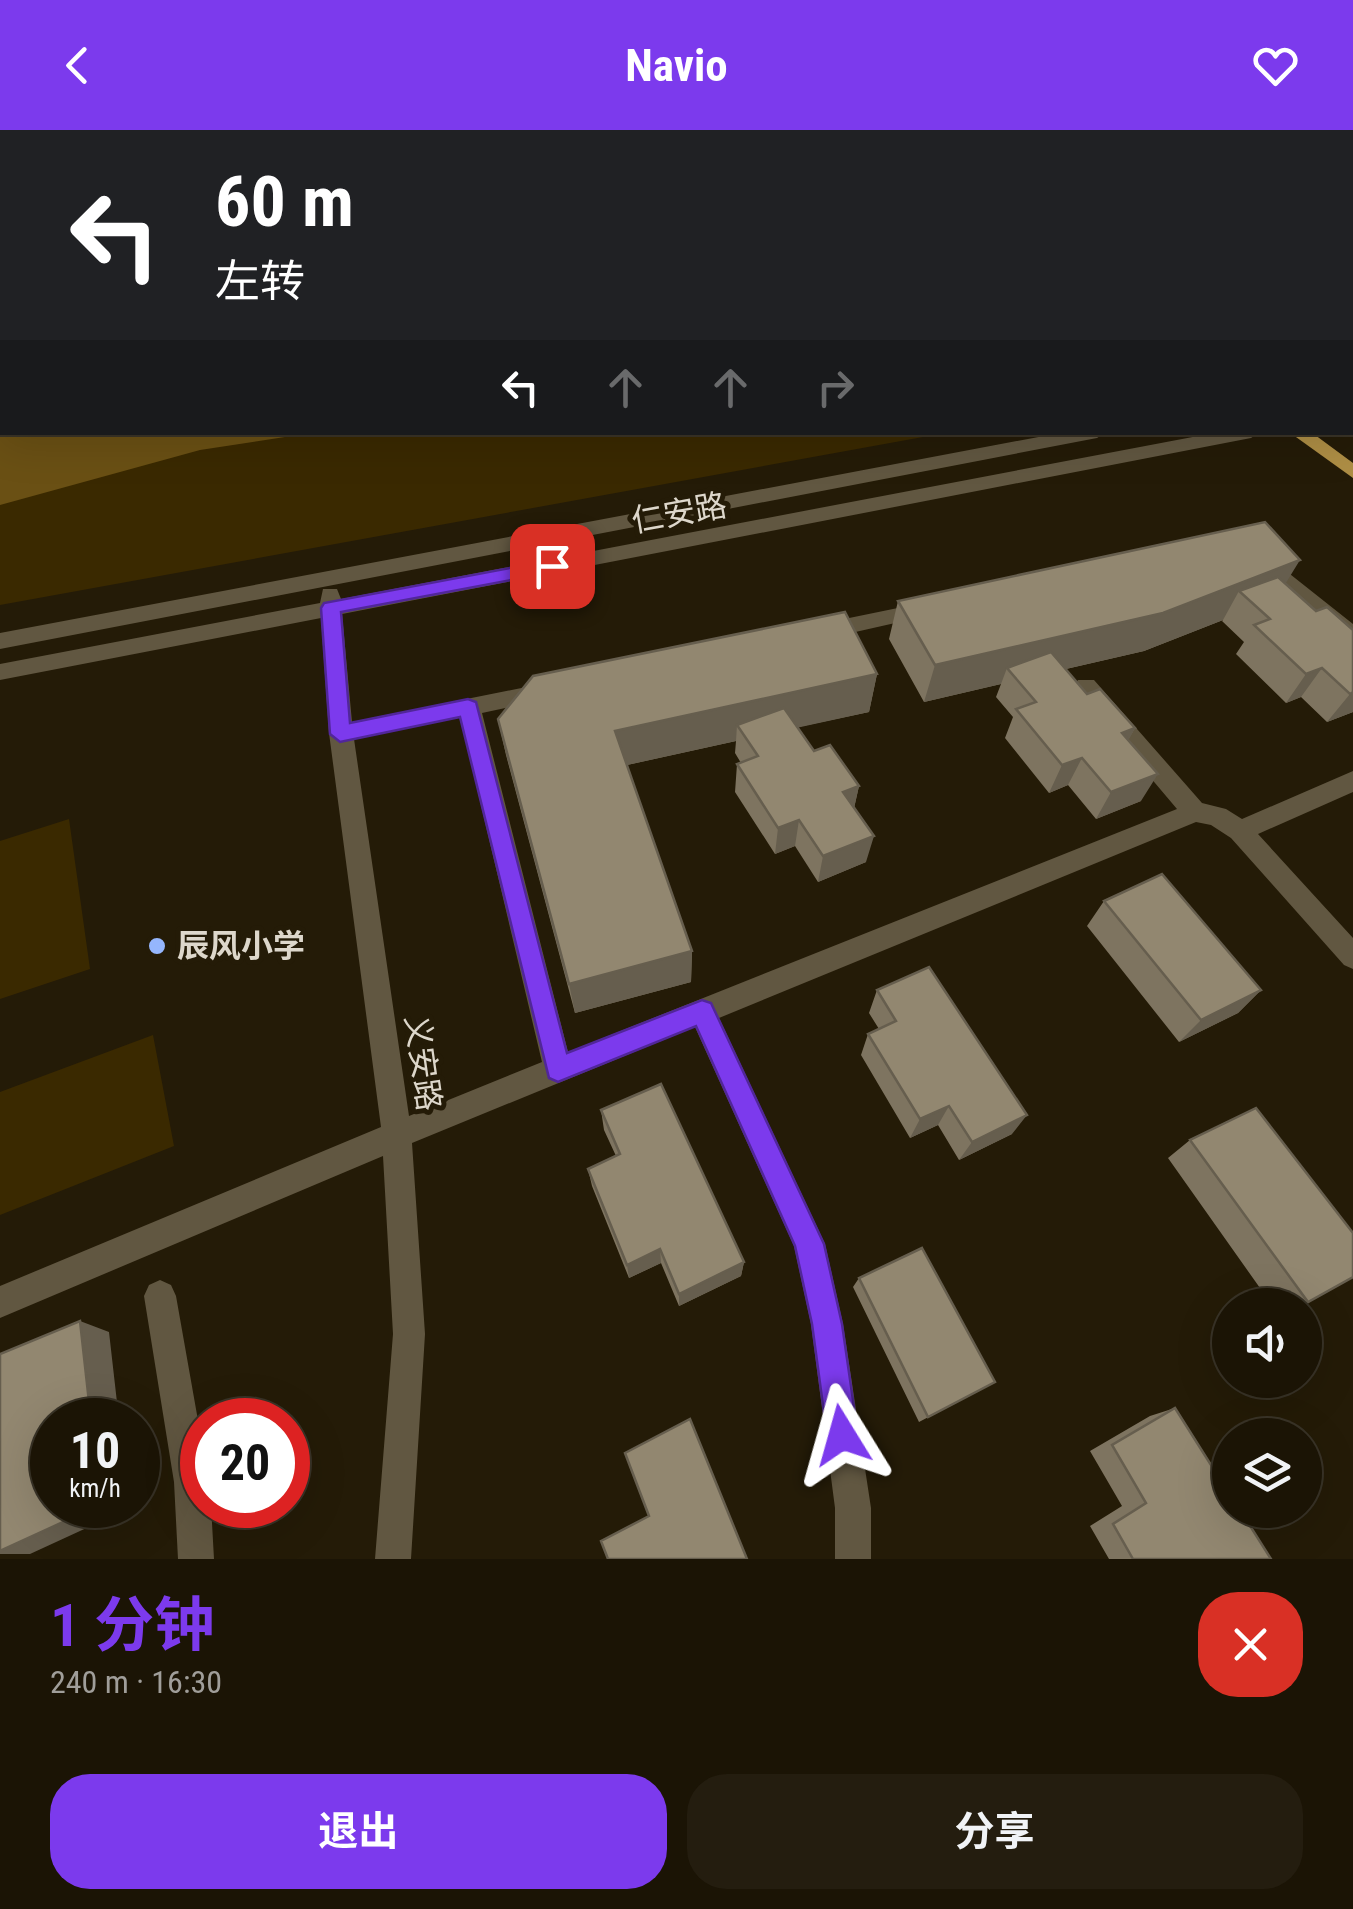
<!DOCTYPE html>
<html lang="zh">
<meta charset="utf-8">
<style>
:root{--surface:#1b1405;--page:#241d0f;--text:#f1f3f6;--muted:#a09e9a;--line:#393327;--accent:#7c3aed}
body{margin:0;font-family:"Roboto Condensed","Noto Sans SC",sans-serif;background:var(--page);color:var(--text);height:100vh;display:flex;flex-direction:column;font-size:38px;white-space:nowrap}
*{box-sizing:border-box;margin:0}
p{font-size:32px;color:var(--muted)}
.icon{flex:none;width:55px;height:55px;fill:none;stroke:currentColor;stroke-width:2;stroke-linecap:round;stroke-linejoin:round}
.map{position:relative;height:1429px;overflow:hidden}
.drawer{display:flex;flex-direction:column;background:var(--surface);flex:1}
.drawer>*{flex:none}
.banner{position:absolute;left:0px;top:0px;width:1355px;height:305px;box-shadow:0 10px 40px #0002,0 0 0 2px var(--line);background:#202124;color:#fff;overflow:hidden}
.controls{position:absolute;left:1212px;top:1158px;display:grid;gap:20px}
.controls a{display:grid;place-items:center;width:110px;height:110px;border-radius:50%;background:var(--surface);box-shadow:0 10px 40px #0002,0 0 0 2px var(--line);font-size:50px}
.speed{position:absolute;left:30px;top:1268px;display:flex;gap:20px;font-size:50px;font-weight:700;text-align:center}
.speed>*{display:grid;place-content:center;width:130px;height:130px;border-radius:50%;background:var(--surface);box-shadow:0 10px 40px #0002,0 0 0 2px var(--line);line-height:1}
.speed small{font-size:25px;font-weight:400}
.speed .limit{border:15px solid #d22;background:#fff;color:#111}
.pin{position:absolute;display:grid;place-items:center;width:85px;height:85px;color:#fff;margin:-42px;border-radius:20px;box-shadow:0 5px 15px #0006}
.me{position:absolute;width:110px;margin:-55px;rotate:352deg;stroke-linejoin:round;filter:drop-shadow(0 0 8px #0008)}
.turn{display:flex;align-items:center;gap:35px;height:210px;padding:0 50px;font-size:45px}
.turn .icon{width:130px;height:130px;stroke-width:2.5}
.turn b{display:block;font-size:70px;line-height:85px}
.lanes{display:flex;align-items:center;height:95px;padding:0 50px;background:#0003;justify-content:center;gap:50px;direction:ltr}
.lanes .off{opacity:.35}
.round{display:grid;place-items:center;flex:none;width:105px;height:105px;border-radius:40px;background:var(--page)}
.headline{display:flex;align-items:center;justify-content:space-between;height:170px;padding:0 50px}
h1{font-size:60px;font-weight:700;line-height:75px;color:var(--accent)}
.action{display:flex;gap:20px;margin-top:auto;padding:20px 50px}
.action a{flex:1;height:115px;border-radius:40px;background:var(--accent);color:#fff;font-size:40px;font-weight:700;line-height:115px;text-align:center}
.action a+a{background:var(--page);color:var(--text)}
header{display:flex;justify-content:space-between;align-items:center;height:130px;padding:0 50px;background:var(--accent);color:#fff;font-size:45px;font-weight:700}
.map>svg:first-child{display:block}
</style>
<header><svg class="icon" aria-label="back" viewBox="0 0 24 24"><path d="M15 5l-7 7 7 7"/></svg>Navio<svg class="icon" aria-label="heart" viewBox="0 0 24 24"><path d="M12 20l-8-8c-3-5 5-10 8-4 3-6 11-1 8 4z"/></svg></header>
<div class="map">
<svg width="1353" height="1429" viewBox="0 0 1353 1429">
<rect width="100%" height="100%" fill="#241b07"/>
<!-- green -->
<path fill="#3a2900" d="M0,0L752,2H2V302L945,303L0,475Z
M69,689L90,839L0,869V711Z
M153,905L174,1016L0,1085V962Z"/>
<!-- water -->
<path fill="#6a5014" d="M0,0H622L628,2H2V302L311,303L200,320L0,375Z"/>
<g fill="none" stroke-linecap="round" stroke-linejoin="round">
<!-- minor -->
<path fill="#615741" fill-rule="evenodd" d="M1065,302H1106L1097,308L0,519V503Z
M1219,302H1260L1251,308L342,484L352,592L546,553L557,561L546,569L482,583L568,922L1177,679L1078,562L1075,556L1078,550H1094L1202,673L1226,679L1242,689L1353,641V662L1258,704L1353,808V839L1344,835L1231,708L1211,695L1196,692L719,888L825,1114L843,1194L871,1378V1429H835V1378L811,1194L794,1116L695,897L412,1013L425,1204L411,1429H375L393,1204L383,1026L0,1188V1156L381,997L329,603L321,488L0,550V534L320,473L323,459H337L341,469ZM460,587L542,932L409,986L354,609Z
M1261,421L1353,494V514L1345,512L1254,433L1251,428Z
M927,472L938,479L935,484L820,510L809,502L820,494Z
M160,1150L171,1155L176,1166L202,1313V1375H211L214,1429H178L174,1352L144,1166L149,1155Z"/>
<!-- major -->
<path fill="#ae8e45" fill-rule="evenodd" d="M794,0H811L813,2H796Z
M887,0H904L906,2H889Z
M1352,269H1353V279H1352Z
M1289,302H1311L1353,333V348Z"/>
</g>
<!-- wall -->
<path fill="#7e7460" d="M1285,454L1316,481L1353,500V582L1327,592L1301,567L1286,573L1236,524L1244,512L1222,491L1223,490L1144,521L1066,539L1087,564L1135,598L1128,610L1141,671L1096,689L1068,655L1049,663L1005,608L1013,587L996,567L1001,554L924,572L889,509L898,471Z
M877,544L869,582L798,597L814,621L859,656L854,678L866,732L818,752L795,716L775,724L735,662L737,634L741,633L735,623L736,611L627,635L692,821L691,852L575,883L506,625L498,589Z
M1104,771L1261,860L1238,883L1179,912L1087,796Z
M877,860L1012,1004L959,1030L938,995L910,1008L861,925L868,904L879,899L869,883Z
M601,980L744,1132L741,1146L679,1176L661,1133L629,1148L592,1056L588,1039L616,1026L604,1000Z
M1190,1010L1308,1172L1301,1175H1272L1168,1028Z
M859,1148L995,1252L919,1292L853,1157Z
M1175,1278L1271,1429H1109L1090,1396L1122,1376L1090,1321L1150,1286Z"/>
<!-- shaded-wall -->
<path fill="#665e4e" d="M1300,430L1276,469L1239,461L1223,490L1144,521L1018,550L1007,538L1001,554L924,572L935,535Z
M1322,538L1301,567L1286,573L1306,544Z
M877,544L869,582L746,609L737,595L736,611L618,637L615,601Z
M1353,562V582L1327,592L1350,564Z
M1135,598L1120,626L1122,603Z
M1082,628L1068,655L1049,663L1062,635Z
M1158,644L1141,671L1096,689L1111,662Z
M859,656L853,683L843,662Z
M799,690L795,716L775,724L778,698Z
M874,706L866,732L818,752L823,726Z
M692,821L691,852L575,883L569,854Z
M1261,860L1238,883L1179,912L1201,890Z
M949,976L938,995L910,1008L920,989Z
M1027,985L1012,1004L959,1030L972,1012Z
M660,1119L661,1133L629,1148L627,1135Z
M744,1132L741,1146L679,1176V1164Z
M80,1191L109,1202L119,1290H91Z
M100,1375H130V1378L30,1424H0V1421Z"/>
<!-- building -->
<path fill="#928770" stroke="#665e4e" stroke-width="2.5" d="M1265,392L1300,430L1163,483L935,535L898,471Z
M1278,447L1316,481L1327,477L1353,500V562L1350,564L1322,538L1306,544L1254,495L1270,489L1239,461Z
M845,482L877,544L615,601L692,821L569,854L498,589L533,546Z
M1051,522L1087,564L1100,559L1135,598L1122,603L1158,644L1111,662L1082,628L1062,635L1016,579L1036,572L1007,538Z
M784,578L814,621L830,615L859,656L843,662L874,706L823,726L799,690L778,698L737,634L758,626L737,595Z
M1162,744L1261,860L1201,890L1104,771Z
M929,837L1027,985L972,1012L949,976L920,989L868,904L896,891L877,860Z
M661,954L744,1132L679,1164L660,1119L627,1135L588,1039L620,1024L601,980Z
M1256,978L1353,1103V1147L1308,1172L1190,1010Z
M922,1118L995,1252L928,1287L859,1148Z
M80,1191L91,1290H52V1375H100L0,1421V1224Z
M1175,1278L1230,1365V1380H1240L1271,1429H1133L1113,1394L1146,1373L1112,1315Z
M690,1289L747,1429H608L601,1411L649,1386L625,1323Z"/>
<!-- route -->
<path fill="#7c3aed" stroke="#51269a" stroke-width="2.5" d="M552,430L561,436L559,441L341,482L350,593L468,569L476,572L567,923L702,870L711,873L824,1114L842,1194L858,1305L854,1316L842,1320L831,1316L827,1305L812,1194L795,1116L696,896L558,952L549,948L460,587L340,612L330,604L321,478L324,473Z"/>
<!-- markers -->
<circle fill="#95b6fd" stroke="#241b07" stroke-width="4" cx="157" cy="816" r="10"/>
<g text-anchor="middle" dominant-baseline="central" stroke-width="10" stroke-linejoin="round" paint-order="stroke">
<!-- street labels -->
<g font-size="32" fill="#ddd7cb" stroke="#241b07">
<text transform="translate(679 383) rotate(-10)">仁安路</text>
<text transform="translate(423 933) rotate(82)">义安路</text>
</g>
<!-- poi labels -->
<g font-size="32" font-weight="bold" fill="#ddd7cb" stroke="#241b07" text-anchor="start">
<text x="177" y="816">辰风小学</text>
</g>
</g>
</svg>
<div class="controls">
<a><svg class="icon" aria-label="sound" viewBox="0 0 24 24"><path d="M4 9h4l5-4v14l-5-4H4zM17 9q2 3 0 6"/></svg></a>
<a><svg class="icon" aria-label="layers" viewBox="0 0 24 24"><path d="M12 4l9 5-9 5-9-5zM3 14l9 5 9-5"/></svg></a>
</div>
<div class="speed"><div>10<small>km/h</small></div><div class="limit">20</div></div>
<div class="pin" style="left:552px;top:436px;background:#d93025"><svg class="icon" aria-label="arrive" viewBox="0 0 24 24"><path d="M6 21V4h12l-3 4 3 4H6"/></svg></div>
<svg class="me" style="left:842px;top:1305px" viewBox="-20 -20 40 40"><path d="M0-17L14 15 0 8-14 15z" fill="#7c3aed" stroke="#fff" stroke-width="4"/></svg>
<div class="banner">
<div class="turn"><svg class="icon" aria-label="left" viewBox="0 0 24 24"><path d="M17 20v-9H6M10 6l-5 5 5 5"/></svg><div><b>60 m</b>左转</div></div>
<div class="lanes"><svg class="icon" aria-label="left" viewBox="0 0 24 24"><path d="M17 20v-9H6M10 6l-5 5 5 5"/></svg><svg class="icon off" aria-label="ahead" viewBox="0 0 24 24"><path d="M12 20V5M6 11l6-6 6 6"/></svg><svg class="icon off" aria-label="ahead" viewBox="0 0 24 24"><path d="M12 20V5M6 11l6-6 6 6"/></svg><svg class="icon off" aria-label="right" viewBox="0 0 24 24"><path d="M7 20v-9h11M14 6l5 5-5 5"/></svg></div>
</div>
</div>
<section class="drawer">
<div class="headline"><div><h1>1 分钟</h1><p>240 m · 16:30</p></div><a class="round" style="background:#d93025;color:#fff"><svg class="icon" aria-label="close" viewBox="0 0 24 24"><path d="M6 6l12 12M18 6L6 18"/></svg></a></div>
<div class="action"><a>退出</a><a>分享</a></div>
</section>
